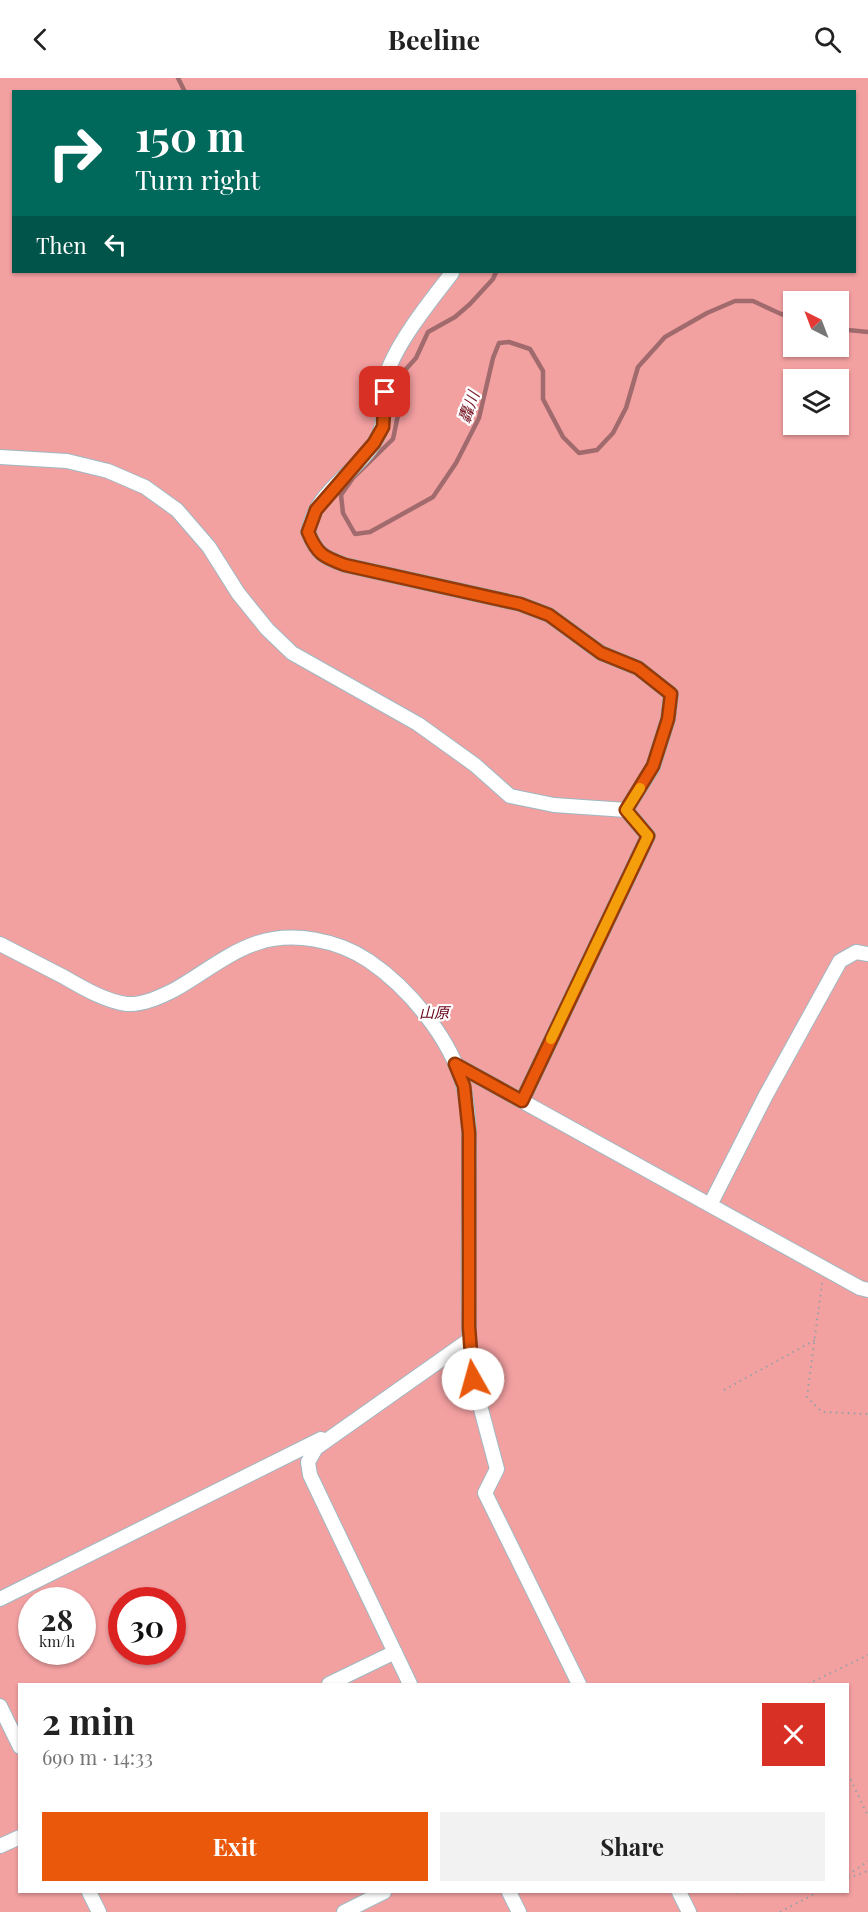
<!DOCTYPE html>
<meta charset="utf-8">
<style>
:root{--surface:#fff;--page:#f2f2f2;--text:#222;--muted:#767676;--accent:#ea580c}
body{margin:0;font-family:"Playfair Display","Noto Sans JP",serif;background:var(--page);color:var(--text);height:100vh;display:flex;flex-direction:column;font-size:22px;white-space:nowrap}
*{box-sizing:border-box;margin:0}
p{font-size:20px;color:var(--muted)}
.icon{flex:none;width:33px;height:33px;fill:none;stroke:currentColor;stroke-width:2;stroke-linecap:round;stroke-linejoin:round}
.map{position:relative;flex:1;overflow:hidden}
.side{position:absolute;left:18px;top:1605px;width:831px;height:210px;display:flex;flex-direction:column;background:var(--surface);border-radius:0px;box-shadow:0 2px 4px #0004}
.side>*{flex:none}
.hud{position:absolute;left:12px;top:12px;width:844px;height:183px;border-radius:0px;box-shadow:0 2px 4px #0004;background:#00695c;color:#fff;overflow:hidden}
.needle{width:39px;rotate:318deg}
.fabs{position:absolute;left:783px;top:213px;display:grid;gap:12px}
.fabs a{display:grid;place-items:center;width:66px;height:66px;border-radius:0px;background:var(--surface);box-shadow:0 2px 4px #0004;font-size:30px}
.speed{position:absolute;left:18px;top:1509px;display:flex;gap:12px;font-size:30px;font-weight:700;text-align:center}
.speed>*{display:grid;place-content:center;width:78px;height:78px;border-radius:50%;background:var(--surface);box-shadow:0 2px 4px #0004;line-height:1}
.speed small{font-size:15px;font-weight:400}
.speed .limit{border:9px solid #d22;background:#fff;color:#111}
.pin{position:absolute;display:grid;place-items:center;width:51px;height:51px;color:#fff;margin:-26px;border-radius:12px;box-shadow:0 3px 9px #0006}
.me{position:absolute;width:66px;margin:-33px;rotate:353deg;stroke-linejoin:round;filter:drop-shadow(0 0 4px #0008)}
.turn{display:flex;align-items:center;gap:21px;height:126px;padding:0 24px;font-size:27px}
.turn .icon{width:78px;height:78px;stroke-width:2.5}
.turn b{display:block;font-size:42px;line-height:51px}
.then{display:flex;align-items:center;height:57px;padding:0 24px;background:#0003;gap:12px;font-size:22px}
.round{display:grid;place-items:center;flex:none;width:63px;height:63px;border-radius:0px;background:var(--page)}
.summary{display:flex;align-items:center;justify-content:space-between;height:102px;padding:0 24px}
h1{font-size:36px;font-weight:700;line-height:45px}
.primary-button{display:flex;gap:12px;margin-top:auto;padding:12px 24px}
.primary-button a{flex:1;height:69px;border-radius:0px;background:var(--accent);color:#fff;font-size:24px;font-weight:700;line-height:69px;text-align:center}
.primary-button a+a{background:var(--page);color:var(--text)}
header{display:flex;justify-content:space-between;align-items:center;height:78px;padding:0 24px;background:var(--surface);font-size:27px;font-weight:700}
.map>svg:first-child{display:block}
</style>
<header><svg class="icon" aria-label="back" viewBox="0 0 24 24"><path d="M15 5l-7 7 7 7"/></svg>Beeline<svg class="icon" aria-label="search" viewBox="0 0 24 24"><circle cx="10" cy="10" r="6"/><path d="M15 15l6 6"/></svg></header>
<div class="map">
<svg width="868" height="1834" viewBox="0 0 868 1834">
<rect width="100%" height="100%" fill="#eff9fd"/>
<!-- forest -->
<path fill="#f3a0a1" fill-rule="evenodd" d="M0,0H868V1834H0ZM14,14H855V194H14ZM794,224H838V268H794ZM794,302H838V346H794ZM32,1522H82V1574H32ZM122,1522H172V1574H122ZM20,1606H848V1814H20Z"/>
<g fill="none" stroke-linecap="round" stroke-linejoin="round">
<!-- stream -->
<path stroke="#a16b6d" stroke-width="4.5" d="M178,0L185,14
M496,194L493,201L470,226L455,239L428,254L416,280L397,301L394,316L398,337L393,361L353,400L341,417L343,435L355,456L370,454L433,419L456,385L479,340L493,280L499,265L509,264L530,271L543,293V321L563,359L579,375L597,372L613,355L626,330L638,289L665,259L707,235L735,223H753L781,236L794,239
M838,251L868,254"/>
<defs>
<path id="street" d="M452,195C431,222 398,263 387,295C379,318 390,338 376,362C361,388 330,406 316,432C312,439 310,447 308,454C317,476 323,479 345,487L520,526L549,537L601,575L638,590L671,616L668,641L653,689L626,732L648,758L522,1023
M0,379L67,383L108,393L145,409L177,432L209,469L238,515L267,551L292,575L418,646L475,687L510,718L554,727L626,732
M0,866C21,877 43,888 64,899C83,910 105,923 127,926C143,927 160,919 174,912C201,897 227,875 257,865C293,853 338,862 369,883C409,910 450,960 463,1007C471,1036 469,1077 469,1107C469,1164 467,1221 470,1279L473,1301L497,1391L485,1415L579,1606
M455,986L860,1210L868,1212
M710,1127L766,1017L840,883L856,874L868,876
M0,1521L321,1361
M329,1606L395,1574
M410,1606L310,1397L308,1384L316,1370L469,1262
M0,1628L20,1669
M0,1768L20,1759
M89,1814L99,1834
M509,1814L519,1834
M679,1814L689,1834
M344,1834L384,1814"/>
</defs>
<!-- street casing -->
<use href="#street" stroke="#9fb8c2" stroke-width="16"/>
<!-- path -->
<path stroke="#97a1a5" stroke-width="2" stroke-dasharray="1.5 4.5" stroke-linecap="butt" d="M822,1205L807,1319L822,1334L868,1336
M724,1312L815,1262
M808,1606L868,1577
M848,1696L868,1738
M848,1797L868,1783
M848,1800L868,1793
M737,1814L738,1817
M780,1834L818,1814"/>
<!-- street -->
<use href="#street" stroke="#fff" stroke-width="14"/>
</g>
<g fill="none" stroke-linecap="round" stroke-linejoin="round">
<defs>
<path id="route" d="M385,314L383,349L374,365L316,432L308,454C317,476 323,479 345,487L520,526L549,537L601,575L638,590L671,616L668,641L653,688L626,732L648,758L522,1023L455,986L464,1008L469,1055V1249L473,1301"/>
</defs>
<!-- route casing -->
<use href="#route" stroke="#983908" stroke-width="15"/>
<!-- route -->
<use href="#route" stroke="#ea580c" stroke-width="10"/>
<!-- slow -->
<path stroke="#f59e0b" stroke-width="10" d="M551,961L648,758L626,732L640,710"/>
</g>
<g text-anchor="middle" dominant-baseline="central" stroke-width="4.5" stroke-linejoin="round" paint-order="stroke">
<!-- park labels -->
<g font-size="15" font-style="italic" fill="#670018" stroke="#fff">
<text x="434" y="934">山原</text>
</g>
<!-- water labels -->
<g font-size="16" font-style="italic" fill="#791826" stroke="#fff">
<text transform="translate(468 329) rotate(-71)">轟川</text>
</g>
</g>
</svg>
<div class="fabs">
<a><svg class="needle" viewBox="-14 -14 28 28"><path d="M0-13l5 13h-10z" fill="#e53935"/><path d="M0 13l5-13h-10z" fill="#767676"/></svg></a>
<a><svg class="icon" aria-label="layers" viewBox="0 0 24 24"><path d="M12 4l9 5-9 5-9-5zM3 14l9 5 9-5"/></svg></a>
</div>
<div class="speed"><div>28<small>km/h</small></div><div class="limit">30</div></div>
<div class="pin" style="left:385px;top:314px;background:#d93025"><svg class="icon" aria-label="arrive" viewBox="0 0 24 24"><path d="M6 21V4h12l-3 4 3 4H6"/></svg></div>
<svg class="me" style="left:473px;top:1301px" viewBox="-20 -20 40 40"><circle r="19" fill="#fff"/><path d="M0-13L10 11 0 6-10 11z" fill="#ea580c"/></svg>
<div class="hud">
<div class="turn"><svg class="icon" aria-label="right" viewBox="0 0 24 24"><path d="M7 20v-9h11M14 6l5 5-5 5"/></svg><div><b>150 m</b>Turn right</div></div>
<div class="then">Then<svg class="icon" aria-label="left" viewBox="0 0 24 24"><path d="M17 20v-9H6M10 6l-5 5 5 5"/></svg></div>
</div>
<section class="side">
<div class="summary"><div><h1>2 min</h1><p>690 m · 14:33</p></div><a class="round" style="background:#d93025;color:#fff"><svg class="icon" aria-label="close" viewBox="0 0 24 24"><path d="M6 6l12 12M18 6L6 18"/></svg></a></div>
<div class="primary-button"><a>Exit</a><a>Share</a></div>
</section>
</div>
